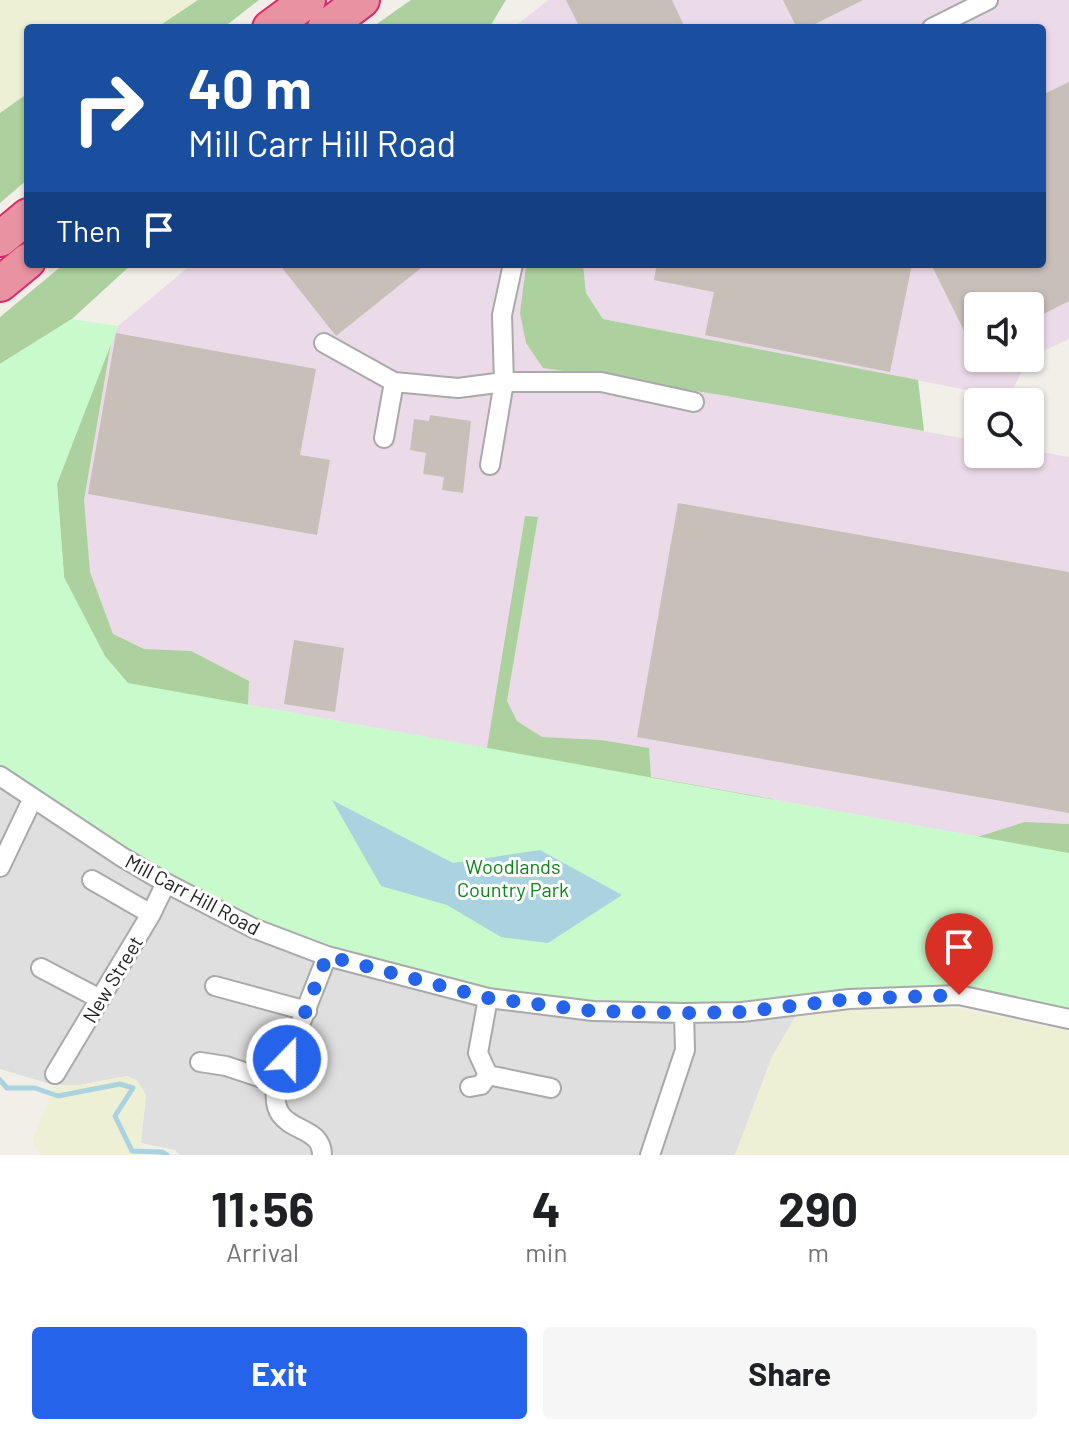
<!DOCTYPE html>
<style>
:root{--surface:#fff;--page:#f6f6f6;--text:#202124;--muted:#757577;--accent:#2563eb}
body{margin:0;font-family:Barlow,sans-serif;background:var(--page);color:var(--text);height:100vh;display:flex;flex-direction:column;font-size:30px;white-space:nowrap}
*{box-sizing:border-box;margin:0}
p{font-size:26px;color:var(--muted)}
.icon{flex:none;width:44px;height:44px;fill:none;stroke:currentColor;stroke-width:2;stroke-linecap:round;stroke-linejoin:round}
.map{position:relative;height:1155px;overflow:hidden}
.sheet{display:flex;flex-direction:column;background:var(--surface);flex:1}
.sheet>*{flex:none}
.hud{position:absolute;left:24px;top:24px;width:1022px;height:244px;border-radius:8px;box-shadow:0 2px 6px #0004;background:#1a4fa0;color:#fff;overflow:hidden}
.tools{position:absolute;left:964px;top:292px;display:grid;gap:16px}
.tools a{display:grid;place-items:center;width:80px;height:80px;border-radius:8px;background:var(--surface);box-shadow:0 2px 6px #0004;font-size:40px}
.pin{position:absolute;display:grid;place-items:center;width:68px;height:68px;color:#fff;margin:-82px -34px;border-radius:50% 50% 50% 0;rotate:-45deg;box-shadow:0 0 8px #0007}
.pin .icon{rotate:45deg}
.me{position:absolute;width:88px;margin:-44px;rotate:22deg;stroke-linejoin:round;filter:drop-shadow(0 0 6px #0008)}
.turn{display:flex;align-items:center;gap:28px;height:168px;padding:0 32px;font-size:36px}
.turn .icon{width:104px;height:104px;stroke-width:2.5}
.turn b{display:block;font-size:56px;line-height:68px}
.then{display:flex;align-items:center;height:76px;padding:0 32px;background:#0003;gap:16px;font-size:30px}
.eta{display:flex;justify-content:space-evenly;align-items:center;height:136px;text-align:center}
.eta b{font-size:48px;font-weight:700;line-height:56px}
.primary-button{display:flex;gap:16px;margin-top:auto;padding:16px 32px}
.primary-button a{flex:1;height:92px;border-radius:8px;background:var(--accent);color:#fff;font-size:32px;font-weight:700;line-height:92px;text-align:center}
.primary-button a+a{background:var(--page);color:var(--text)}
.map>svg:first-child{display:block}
</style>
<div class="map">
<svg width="1069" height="1155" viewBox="0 0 1069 1155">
<rect width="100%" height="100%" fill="#f2efe9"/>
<!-- residential -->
<path fill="#e0dfdf" d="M0,776L802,1005L772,1057L735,1155H180L175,1150L141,1143L146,1095L127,1076L80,1085H54L0,1069Z"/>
<!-- industrial -->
<path fill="#ebdbe8" d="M548,0H1069V339L1030,357V306H978V358H1029L1008,398L603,319L586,293L583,264H1042V28H513Z
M192,264H524L526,266L543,368L721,395L978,441V454H1030V450L1069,457V853L128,683L57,484L118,326Z"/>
<!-- farmland -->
<path fill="#eef0d5" d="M0,0H198L156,28H28V93L0,113Z
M857,1005L956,1008L1057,1029L1069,1030V1155H735L772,1057L795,1018Z
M127,1076L137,1080L146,1095L139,1155H41L32,1142L54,1085H80Z"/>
<!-- forest -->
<path fill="#add19e" d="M198,0H259L223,28H156Z
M411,0H506L489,28H371Z
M28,93V179L0,203V113Z
M64,264H132L72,319L0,364V317Z
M529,264H583L586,293L603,319L918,380L924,431L721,395L543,368L526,343L520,313L526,266Z
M97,336L111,343L84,500L90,572L113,634L144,649L191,651L249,681L248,706L487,748L525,516L538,517L507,701L517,721L542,737L601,740L649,748L651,777L772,799L907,859L1025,822L1069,824V922L236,778L54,629L64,577L57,484Z"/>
<!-- park -->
<path fill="#c8facc" d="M72,319L118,326L57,484L64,577L105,656L128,683L1069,853V1018L959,995L742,1012L488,998L253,928L0,776V364Z"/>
<!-- water -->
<path fill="#aad3df" d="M332,800L453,863L540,850L622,895L548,943L501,937L447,905L381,886Z"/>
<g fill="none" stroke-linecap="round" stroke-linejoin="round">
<!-- stream -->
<path stroke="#aad3df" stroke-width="5" d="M0,1080L7,1088H35L58,1096L120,1084L133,1088L115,1116L132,1151L162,1152L167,1155"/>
</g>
<!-- building -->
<path fill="#c7bfb8" d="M566,0H672L685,28H580Z
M783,0H863L807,28H797Z
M1069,82V301L1030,321V306H978V359L931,264H1042V95Z
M279,264H426L336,336Z
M657,264H859L872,267L873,264H912L890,372L705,335L714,292L654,280Z
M116,333L316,369L300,455L330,460L317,535L88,494Z
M430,415L471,421L463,493L442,490L444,477L423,474L426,453L410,450L414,419L429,421Z
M678,503L1069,572V813L637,737Z
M294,640L344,648L335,712L284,704Z"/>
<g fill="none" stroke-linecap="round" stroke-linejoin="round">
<defs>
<path id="minor" d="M932,28L988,0
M324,343L394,382L458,388L504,382H601L694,402
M384,438L394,382
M490,465L504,382L502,315L513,264
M0,776L122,857L166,883L253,928L327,956L488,998L593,1011L684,1013L742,1012L849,999L959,995L1069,1019
M0,867L33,798
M92,880L151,914
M41,968L100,999
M215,986L307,1011
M200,1062L226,1066L277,1083
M55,1074L151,914L166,883
M488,1075L551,1088
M470,1087L481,1085L488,1075L478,1053L488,998
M322,1155C322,1119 266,1138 277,1083L327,956
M650,1155L685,1050L684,1013"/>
<path id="motorway" d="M270,28L308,0
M325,28L362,0
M0,239L28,216
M0,284L28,261"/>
</defs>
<!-- minor casing -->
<use href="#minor" stroke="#a9a9a9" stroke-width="22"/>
<!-- motorway casing -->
<use href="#motorway" stroke="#dc2a67" stroke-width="38"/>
<!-- minor -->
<use href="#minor" stroke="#fff" stroke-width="18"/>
<!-- motorway -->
<use href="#motorway" stroke="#e892a2" stroke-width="34"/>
</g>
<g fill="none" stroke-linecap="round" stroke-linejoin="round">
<!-- route -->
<path stroke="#2563eb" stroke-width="14" stroke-dasharray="0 25.2" d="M287,1059L327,956L488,998L593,1011L684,1013L742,1012L849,999L959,995"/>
</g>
<g text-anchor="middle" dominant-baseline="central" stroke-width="6" stroke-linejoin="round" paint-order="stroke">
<!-- park labels -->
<g font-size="20" fill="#0c8416" stroke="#fff">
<text x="513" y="866">Woodlands<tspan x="513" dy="23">Country Park</tspan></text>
</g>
<!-- street labels -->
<g font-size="20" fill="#222" stroke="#fff">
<text transform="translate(193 894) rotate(28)">Mill Carr Hill Road</text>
<text transform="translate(112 979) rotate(-59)">New Street</text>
</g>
</g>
</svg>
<div class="tools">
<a><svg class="icon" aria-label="sound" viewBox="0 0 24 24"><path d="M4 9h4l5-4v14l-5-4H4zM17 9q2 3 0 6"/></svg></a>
<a><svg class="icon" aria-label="search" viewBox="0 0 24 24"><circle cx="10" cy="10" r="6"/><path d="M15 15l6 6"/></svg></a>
</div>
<div class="pin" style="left:959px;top:995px;background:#d93025"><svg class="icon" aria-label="arrive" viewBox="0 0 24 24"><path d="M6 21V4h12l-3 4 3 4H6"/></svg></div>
<svg class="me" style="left:287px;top:1059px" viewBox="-20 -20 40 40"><circle r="17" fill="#2563eb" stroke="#fff" stroke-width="3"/><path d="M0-11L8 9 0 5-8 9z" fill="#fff"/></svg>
<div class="hud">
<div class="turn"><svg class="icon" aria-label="right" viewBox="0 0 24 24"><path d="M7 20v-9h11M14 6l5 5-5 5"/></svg><div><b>40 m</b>Mill Carr Hill Road</div></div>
<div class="then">Then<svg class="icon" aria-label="arrive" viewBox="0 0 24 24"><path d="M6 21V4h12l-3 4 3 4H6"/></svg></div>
</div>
</div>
<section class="sheet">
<div class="eta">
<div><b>11:56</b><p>Arrival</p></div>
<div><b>4</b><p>min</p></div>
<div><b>290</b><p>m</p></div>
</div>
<div class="primary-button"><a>Exit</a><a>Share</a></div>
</section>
